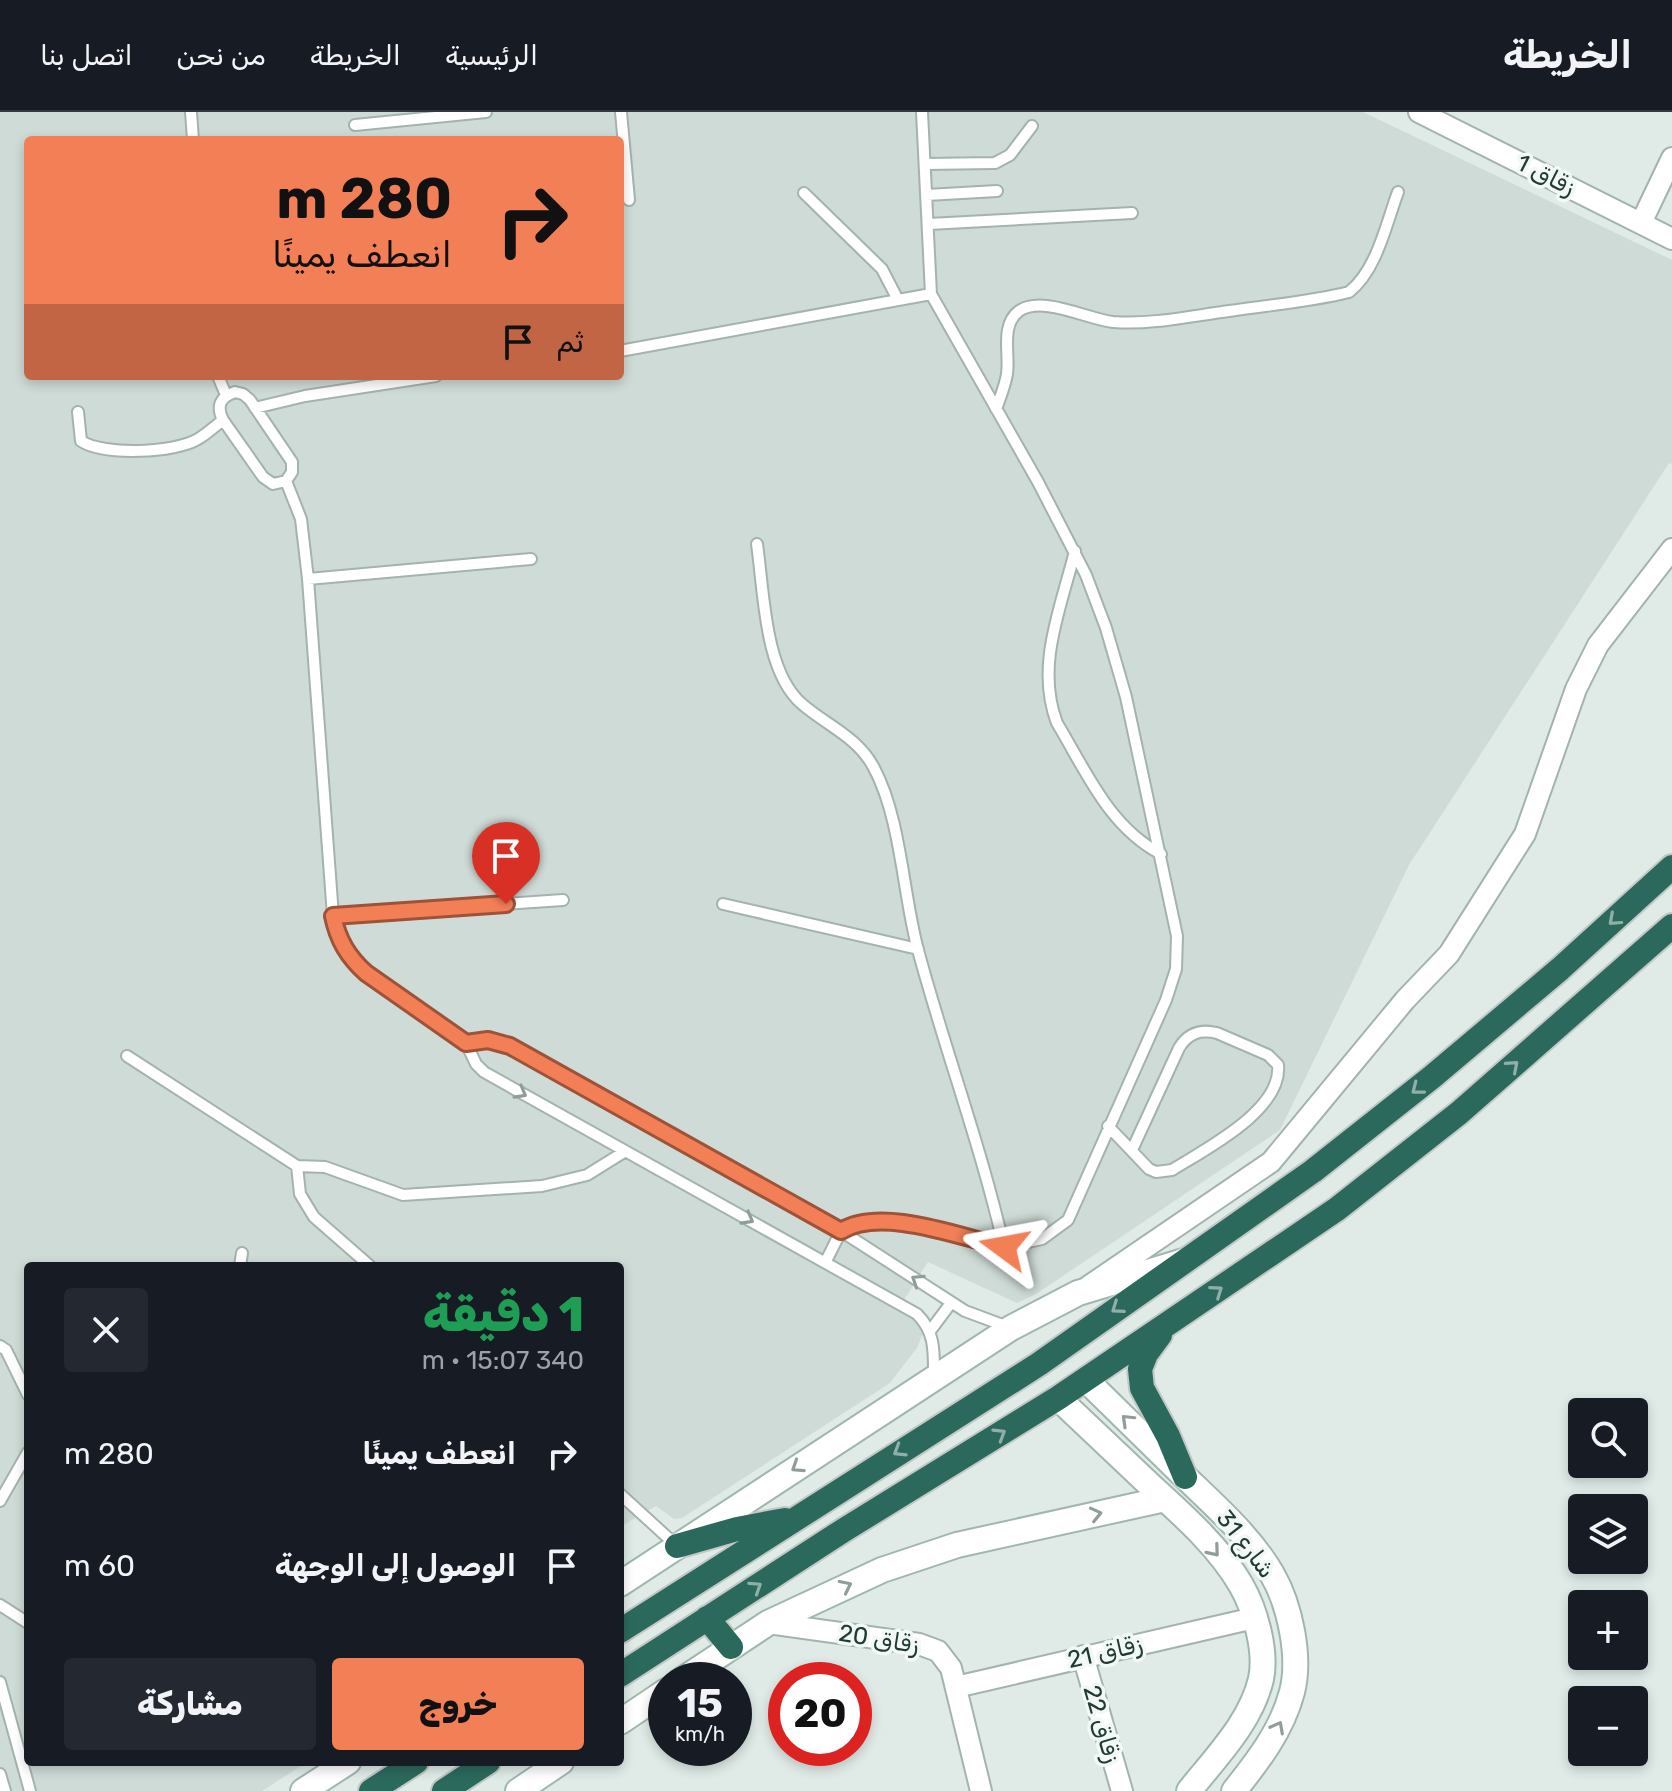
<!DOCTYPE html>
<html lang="ar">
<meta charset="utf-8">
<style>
:root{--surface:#171b24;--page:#242831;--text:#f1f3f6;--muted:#9ea1a6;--line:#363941;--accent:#f37f57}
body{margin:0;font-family:Rubik,"Noto Sans Arabic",sans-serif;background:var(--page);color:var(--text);direction:rtl;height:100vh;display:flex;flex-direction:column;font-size:30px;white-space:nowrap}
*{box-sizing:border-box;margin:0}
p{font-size:26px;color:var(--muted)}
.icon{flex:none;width:44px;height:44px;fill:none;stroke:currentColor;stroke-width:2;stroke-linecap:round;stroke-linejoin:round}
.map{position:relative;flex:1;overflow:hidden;direction:ltr}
.drawer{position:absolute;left:24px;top:1150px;width:600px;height:504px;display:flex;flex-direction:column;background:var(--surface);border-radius:8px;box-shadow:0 4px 12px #0003;direction:rtl}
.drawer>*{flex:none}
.top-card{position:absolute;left:24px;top:24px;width:600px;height:244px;border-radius:8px;box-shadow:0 4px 12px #0003;direction:rtl;background:#f37f57;color:#111;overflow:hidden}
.buttons{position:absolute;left:1568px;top:1286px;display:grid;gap:16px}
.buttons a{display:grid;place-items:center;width:80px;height:80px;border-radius:8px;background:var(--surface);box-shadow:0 4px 12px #0003;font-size:40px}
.speed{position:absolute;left:648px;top:1550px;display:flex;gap:16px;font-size:40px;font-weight:700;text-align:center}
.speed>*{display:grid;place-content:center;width:104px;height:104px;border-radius:50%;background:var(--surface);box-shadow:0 4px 12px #0003;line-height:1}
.speed small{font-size:20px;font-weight:400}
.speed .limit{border:12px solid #d22;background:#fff;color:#111}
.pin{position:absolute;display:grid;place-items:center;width:68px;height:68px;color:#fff;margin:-82px -34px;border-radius:50% 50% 50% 0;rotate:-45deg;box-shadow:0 0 8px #0007}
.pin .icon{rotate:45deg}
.me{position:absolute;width:88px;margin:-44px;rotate:283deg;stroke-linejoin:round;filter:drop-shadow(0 0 6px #0008)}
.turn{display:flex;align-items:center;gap:28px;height:168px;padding:0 40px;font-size:36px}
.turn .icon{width:104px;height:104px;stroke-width:2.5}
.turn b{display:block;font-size:56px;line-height:68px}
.then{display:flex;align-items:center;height:76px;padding:0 40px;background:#0003;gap:16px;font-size:30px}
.round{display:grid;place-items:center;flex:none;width:84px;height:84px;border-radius:8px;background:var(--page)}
.summary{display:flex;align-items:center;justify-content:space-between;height:136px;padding:0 40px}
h1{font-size:48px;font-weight:800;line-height:60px;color:#1e9e55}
.button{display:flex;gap:16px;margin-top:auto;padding:16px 40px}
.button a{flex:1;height:92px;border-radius:8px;background:var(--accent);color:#111;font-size:32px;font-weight:800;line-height:92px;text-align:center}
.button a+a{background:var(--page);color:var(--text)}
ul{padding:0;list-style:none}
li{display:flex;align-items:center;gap:24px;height:112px;padding:0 40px}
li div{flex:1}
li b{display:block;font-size:30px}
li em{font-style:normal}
header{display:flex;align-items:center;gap:48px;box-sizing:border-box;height:112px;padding:0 40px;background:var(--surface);border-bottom:2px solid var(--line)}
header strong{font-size:38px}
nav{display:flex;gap:44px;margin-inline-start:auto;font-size:28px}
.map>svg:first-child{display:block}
</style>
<header>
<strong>الخريطة</strong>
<nav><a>الرئيسية</a><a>الخريطة</a><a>من نحن</a><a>اتصل بنا</a></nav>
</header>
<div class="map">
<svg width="1672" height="1679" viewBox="0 0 1672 1679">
<rect width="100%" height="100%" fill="#e0ebe7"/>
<!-- built -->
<path fill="#cfdbd6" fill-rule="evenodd" d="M0,0H1363L1672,148V352L1669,351L1409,753L1280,1018L1036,1182L1017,1191L928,1150L899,1196L925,1215L917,1236L890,1271L682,1406L674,1407L656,1394L620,1415V1154H28V1650H307L262,1679H0ZM28,28H620V264H28Z"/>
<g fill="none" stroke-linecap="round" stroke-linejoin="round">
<defs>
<path id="lane" d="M191,0L193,28
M621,0L629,88
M355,13L486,0
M925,52L995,51L1010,43L1032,14
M804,81L882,157L898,188
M927,83L997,79
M929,112L1132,101
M620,239L931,182
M218,264L226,283
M235,280L243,282L250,288L292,350V360L286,369L273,372L263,365L223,308C216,294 220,285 235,280Z
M255,296L305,284L436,264
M996,297C1000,286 1005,274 1007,262C1010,242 1000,213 1019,199C1042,183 1087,207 1113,210C1151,213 1191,204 1229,199C1269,193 1310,190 1349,180C1377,158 1386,112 1398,80
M78,300L81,329C104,344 175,341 198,327C207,322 215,314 223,308
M286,369L301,407L308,467L333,804C338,828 348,845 366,861L466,931L476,952L484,960L917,1202C935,1220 934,1239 934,1263
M757,432C764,480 764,559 802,592C826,613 858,625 874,656C901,706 903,783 918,838C945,938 981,1034 1004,1135
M1075,439C1061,496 1035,554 1057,611C1086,659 1109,715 1161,742
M308,467L531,447
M723,792L918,837
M333,804L563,788
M466,931L488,928L510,934L841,1119L965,1199L1008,1215
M127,944L297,1054L325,1055L403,1083L542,1074L587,1063L624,1040
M1108,1014L1149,1057L1156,1060L1172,1058C1204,1038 1283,998 1278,953L1268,943L1217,921C1200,917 1188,921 1179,936L1132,1038
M297,1054L300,1082L314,1105L370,1154
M826,1149L841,1119L853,1112L868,1109L923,1116L1004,1135L1042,1127L1068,1108L1166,888L1176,857L1177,824L1126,585L1106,516L1086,463L1038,370L931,182L922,0
M240,1154L242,1141
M930,1219L951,1191
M0,1234L6,1238L28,1283
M620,1382L677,1434
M0,1389L28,1340
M0,1493L28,1511
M0,1570L30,1679
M0,1662L5,1679"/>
<path id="street" d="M1419,0L1672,127
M1641,111L1672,46
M1089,1174L1271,1050L1405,888L1449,842L1525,722L1576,577L1598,533L1672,437
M768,1511L919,1532L938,1539L951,1556L981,1679
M1083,1544L1122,1679
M956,1575L1254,1506"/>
<path id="secondary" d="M1086,1268C1118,1299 1150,1331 1182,1362C1213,1392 1250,1424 1272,1462C1290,1493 1301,1545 1292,1580C1282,1618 1258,1649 1234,1679
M1058,1286C1089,1315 1120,1345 1151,1374C1183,1403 1219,1435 1241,1473C1255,1497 1267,1539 1261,1567C1251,1610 1216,1645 1189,1679
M620,1472L1011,1216L1078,1181L1184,1149
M682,1568L768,1511L882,1458L957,1433L1165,1387
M620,1610L666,1579
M303,1679L348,1650
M518,1679L561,1650"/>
<path id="highway" d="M1160,1223L1146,1242L1140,1257L1142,1276L1168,1324L1185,1365
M677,1434L737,1417L785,1408
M707,1506L731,1535
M620,1519L1039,1252L1313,1059L1432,965L1560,857L1672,755
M620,1563L844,1418L1058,1286L1337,1097L1459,1001L1672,814
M371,1679L416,1650
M444,1679L488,1650"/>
</defs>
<!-- lane casing -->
<use href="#lane" stroke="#a3b3ae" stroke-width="14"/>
<!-- street casing -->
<use href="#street" stroke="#a3b3ae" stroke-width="24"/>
<!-- secondary casing -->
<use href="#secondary" stroke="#9fb7af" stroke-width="28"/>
<!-- highway casing -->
<use href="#highway" stroke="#c1c8c6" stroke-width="28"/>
<!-- lane -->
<use href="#lane" stroke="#fff" stroke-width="10"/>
<!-- street -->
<use href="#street" stroke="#fff" stroke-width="20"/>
<!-- secondary -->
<use href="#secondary" stroke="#fff" stroke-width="24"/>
<!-- highway -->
<use href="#highway" stroke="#2c695d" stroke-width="24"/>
</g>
<!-- one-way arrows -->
<defs><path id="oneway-chevron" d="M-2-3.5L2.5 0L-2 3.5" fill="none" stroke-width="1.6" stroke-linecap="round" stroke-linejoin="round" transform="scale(2)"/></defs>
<g stroke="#8eb0a9">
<use href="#oneway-chevron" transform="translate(1614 808) rotate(138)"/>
<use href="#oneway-chevron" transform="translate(1513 954) rotate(-41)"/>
<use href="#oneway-chevron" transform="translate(1417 977) rotate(142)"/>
<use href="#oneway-chevron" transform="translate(1217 1179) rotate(-35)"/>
<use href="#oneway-chevron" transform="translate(1117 1196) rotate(145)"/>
<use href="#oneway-chevron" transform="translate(1000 1322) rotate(-32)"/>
<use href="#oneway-chevron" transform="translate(899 1339) rotate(148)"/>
<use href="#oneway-chevron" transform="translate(756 1475) rotate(-33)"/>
</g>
<g stroke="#909e9a">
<use href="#oneway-chevron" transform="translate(521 981) rotate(29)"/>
<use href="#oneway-chevron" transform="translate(748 1107) rotate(29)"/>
<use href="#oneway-chevron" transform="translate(917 1168) rotate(-147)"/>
<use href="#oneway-chevron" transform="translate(1127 1308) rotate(-136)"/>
<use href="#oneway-chevron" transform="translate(797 1355) rotate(147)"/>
<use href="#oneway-chevron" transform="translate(1096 1402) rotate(-13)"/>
<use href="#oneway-chevron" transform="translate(1214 1439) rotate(50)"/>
<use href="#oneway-chevron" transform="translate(846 1474) rotate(-26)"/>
<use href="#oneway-chevron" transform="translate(1278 1615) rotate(-62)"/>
</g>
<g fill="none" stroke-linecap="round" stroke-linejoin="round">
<defs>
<path id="route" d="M506,792L333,804C338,828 348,845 366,861L466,931L488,928L510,934L841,1119C881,1094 960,1125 1004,1135"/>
</defs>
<!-- route casing -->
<use href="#route" stroke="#9e5339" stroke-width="20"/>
<!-- route -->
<use href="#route" stroke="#f37f57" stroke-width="14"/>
</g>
<g text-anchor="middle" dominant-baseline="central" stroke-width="7" stroke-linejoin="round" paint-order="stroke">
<!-- street labels -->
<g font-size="24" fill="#213c35" stroke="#f1f8f5">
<text transform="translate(1546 63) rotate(27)">زقاق 1</text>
<text transform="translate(1246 1432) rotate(52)">شارع 31</text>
<text transform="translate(879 1527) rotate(9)">زقاق 20</text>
<text transform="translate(1105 1540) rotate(-13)">زقاق 21</text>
<text transform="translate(1102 1612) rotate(74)">زقاق 22</text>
</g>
</g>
</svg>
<div class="buttons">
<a><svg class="icon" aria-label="search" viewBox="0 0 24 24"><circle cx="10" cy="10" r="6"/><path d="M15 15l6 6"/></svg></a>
<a><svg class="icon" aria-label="layers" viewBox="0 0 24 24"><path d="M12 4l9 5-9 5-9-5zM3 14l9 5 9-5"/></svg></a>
<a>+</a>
<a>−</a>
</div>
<div class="speed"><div>15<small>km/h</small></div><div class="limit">20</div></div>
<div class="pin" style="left:506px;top:792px;background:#d93025"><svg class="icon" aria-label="arrive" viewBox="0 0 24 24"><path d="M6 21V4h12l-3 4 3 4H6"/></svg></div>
<svg class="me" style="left:1004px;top:1135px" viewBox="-20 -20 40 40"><path d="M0-17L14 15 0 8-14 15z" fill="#f37f57" stroke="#fff" stroke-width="4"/></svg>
<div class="top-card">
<div class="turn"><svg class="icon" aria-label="right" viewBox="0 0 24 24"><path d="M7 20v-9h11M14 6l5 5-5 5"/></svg><div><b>280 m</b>انعطف يمينًا</div></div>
<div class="then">ثم<svg class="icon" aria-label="arrive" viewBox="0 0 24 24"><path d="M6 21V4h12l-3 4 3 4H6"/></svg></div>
</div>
<section class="drawer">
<div class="summary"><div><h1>1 دقيقة</h1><p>340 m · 15:07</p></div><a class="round"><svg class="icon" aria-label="close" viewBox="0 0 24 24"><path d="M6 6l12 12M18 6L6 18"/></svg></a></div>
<ul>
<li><svg class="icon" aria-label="right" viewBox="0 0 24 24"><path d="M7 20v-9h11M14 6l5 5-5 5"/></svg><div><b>انعطف يمينًا</b></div><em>280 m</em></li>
<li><svg class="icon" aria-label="arrive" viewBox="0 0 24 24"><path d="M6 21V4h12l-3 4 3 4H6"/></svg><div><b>الوصول إلى الوجهة</b></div><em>60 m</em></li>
</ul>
<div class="button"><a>خروج</a><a>مشاركة</a></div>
</section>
</div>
